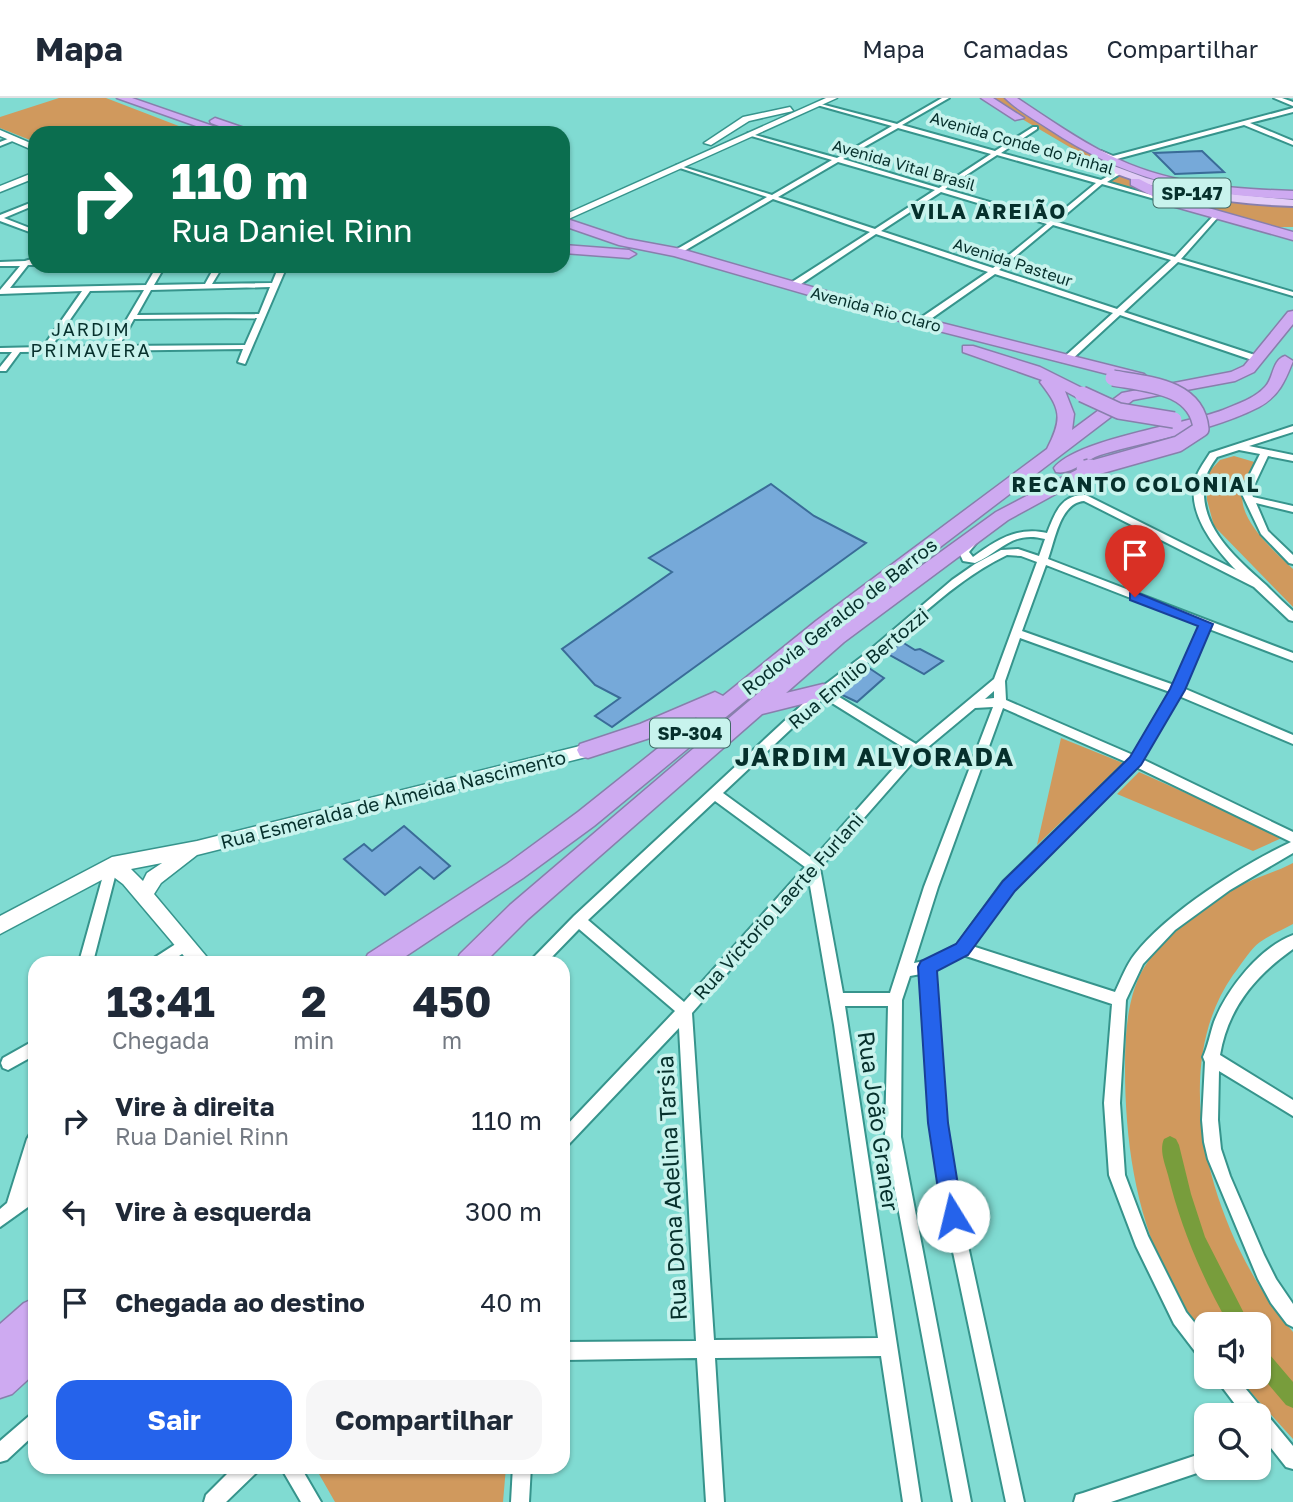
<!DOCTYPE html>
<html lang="pt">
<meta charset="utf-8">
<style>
:root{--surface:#fff;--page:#f6f6f7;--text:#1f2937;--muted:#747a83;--line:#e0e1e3;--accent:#2563eb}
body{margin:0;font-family:"Golos Text",sans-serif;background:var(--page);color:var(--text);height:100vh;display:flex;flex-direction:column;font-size:26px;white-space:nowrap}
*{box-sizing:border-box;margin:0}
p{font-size:23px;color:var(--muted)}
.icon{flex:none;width:38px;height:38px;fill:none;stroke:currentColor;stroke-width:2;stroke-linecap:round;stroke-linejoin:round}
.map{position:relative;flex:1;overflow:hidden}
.sheet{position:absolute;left:28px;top:858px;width:542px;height:518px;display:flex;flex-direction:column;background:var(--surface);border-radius:21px;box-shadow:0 2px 5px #0004}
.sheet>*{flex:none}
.top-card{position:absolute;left:28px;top:28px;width:542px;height:147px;border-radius:21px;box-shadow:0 2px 5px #0004;background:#0b6e4f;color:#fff;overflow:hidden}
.tools{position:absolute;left:1194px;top:1214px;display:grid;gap:14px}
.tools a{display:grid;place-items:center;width:77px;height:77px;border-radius:14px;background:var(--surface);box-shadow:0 2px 5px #0004;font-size:35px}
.pin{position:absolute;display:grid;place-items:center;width:60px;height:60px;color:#fff;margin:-72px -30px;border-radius:50% 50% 50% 0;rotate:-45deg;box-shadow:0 0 7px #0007}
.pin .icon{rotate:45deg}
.me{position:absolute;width:77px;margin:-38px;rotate:351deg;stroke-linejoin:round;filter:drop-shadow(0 0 5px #0008)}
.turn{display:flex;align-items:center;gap:24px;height:147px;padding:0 28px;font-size:32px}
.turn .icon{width:91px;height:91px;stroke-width:2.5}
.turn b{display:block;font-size:49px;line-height:60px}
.eta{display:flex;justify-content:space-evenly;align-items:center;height:119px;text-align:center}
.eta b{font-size:42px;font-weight:700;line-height:49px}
.primary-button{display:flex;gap:14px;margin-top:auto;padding:14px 28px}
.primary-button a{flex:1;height:80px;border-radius:21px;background:var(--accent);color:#fff;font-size:28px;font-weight:700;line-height:80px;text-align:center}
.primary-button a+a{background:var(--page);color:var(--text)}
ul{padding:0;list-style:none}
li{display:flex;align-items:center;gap:21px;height:91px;padding:0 28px}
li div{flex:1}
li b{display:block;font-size:26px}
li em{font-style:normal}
header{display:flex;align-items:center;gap:42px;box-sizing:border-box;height:98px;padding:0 35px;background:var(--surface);border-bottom:2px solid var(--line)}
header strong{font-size:33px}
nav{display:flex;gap:38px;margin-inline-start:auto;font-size:24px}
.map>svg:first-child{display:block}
</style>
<header>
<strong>Mapa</strong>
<nav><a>Mapa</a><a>Camadas</a><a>Compartilhar</a></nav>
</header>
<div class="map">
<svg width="1293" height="1404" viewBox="0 0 1293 1404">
<rect width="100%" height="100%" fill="#80dbd2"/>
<!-- green -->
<path fill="#d0995d" d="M59,0H106L197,35H35V44L0,30V19Z
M986,0H1010L1125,71C1177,93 1236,102 1293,98V105L1171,91L1095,64Z
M1118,77C1170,101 1236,106 1293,108V129H1261L1100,85Z
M1234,358L1258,365C1253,374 1245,385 1243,395C1237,421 1276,455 1293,471V509L1214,428L1207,402L1206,377L1220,362Z
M1061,640L1123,665L1037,747Z
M1139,674L1284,739L1253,753L1117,696Z
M1293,765V826C1282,832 1270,837 1260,844C1250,851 1241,867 1233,877C1161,980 1218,1148 1293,1234V1341L1237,1279H1258V1227H1206V1240C1144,1161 1125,1068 1125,970C1125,935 1127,892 1149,862C1172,833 1202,809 1234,791C1253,780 1274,775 1293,765Z
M315,1369H506L503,1404H335Z"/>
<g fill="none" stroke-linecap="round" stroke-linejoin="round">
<!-- canal -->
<path fill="#789d3c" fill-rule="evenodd" d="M1170,1038L1176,1041L1179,1047L1191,1096L1205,1139L1250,1227H1229C1202,1179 1181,1130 1168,1077C1165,1066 1159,1052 1164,1041Z
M1258,1248L1265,1251L1293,1284V1310L1286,1307L1258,1274Z"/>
</g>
<!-- building -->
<path fill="#76a9d9" stroke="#3a6c98" stroke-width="2" d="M1202,53L1224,74L1175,76L1154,55Z
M771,386L814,418L866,445L612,629L595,618L620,600L595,587L562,551L672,474L649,460Z
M902,544L915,552L920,551L943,563L924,576L888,556Z
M869,570L884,580L857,604L838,595Z
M404,728L450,768L434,781L420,769L385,797L344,761L364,746L372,753Z"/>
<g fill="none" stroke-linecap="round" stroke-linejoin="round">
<defs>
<path id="street" d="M942,0H949L902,27L995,53L1033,29H1037V31L1001,55L1101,82L1116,74H1120V76L1107,84L1172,103L1169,105L1102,86L1057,124L1175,159L1215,116H1219V118L1181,161L1293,194V198L1178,164L1124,214L1261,259V263H1255L1120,217L1069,264H1063V260L1113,215L995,176L925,225H919V221L988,174L876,136L795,190H789V186L870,134L773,101L679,156L672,154L767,99L677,69V67L772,97L832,62L748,37V35L837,60L892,28L817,7V5L897,26ZM898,30L991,56L939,90L843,61ZM997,57L1096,85L1051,122L945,91ZM838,64L935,92L875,131L778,99ZM941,94L1047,126L993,170L881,133ZM1053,127L1171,162L1117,211L999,172Z
M1274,0H1282L1293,4V8Z
M1293,10V14L1250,25L1293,43V47L1244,27L1113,62L1098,55L1101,53L1113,58Z
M13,39L15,42L0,48V44Z
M35,103V107L4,120L35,132V136L0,123V117Z
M35,160L34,167H28L10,190L146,187L157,168H165L154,187L205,186L215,168H223L212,186L272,185L279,168H287L245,266L238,264L243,251L20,254L6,273H0V269L12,254H0V250L43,249L82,193L0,196V192L20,168H0V164L25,163ZM270,189L259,216L137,217L151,192ZM144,192L111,248L51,249L90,193ZM257,220L245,247L119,248L134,221Z
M1293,328V334L1249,348L1293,357V363L1268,358L1251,394L1253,399L1293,408V414L1256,405L1268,433L1293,457V466L1289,465L1261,436L1241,394L1260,356L1239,352L1217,359C1212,366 1206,375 1205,383C1197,428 1236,460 1266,487C1274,495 1284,505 1293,513V523L1289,522L1254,489L1084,403C1060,405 1055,442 1048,461L1293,555V563L1209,531L1183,590L1293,637V646L1179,598L1142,661L1293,734V755L1230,792L1175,832L1143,866L1126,902L1120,1005L1125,1077L1148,1138L1186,1214L1206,1239V1263L1200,1260L1174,1226L1136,1148L1109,1077L1104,1005L1112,906L963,857L934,872L946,1025L958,1102L1024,1404H1006L942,1102L930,1025L921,876L910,878L902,902L901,1039L971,1404H953L885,1039L888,908H845L921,1404H903L881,1258L715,1260L724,1404H706L697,1260L564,1262V1244L696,1243L679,930L569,1046L564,1048V1030L675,913L579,831L547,864H531L533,860L574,818L819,591L864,557L952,482L975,466L1001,452L1018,451L1039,458L1045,441C1012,432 1001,454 975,465L963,463L959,454L969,442L972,441L977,444L969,454L973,459C996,442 1018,428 1047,435C1055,415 1061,396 1086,397L1236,472C1214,449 1185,414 1196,379C1199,371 1205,363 1210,355ZM1007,457L1021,458L1037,464L994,581L916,646L831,594C890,551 942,488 1007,457ZM1046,467L1200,527L1174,587L1022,533ZM1020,540L1170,594L1133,657L1006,602L1005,583ZM994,593V600L985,601ZM824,600L909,653L813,761L723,695ZM993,609L924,789L890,895H843L820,770L921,655L975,610ZM1003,610L1126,664L1003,784L957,847L925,863L914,865L938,789ZM1136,669L1291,744C1242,767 1168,814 1135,856C1126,867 1121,882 1115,894L972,848L1013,792ZM715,703L805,769L684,904L588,822ZM809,782L834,927L878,1240L714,1242L692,915Z
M112,762L117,763L118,767L93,864H79L106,767L107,763Z
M1293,837V851C1255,878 1228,910 1220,957L1293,1002V1018L1219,973L1218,1022L1221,1051L1230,1078L1264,1157L1276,1181L1293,1206V1229L1287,1226L1271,1205L1258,1181L1208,1061L1204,1044L1202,1022L1205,964L1203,959C1208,948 1210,936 1214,924C1227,891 1259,850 1293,837Z
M185,840L190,842L192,846C182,860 169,864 152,864L154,860Z
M35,942V957L8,972L3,970L1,965L3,960Z
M35,1033V1067L28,1089L35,1086V1104L0,1129V1111L7,1105L27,1041L30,1036Z
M1216,1279H1236L1293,1348V1371L1286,1369L1271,1350L1258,1354V1318H1244L1219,1285Z
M35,1315V1336L7,1362L0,1364V1343L29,1318Z
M1206,1354V1370H1211L1206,1372L1111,1404H1074L1076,1397L1083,1395Z
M235,1368H258L256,1375L226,1404H204L206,1397Z
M280,1368H300L321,1404H301Z
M513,1368H531L529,1404H511Z"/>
<path id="secondary" d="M826,0H837L564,123V117Z
M790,9L793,13L749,23L711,47L704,45L743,19Z
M0,32L35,47V53L0,38Z
M35,74V80L0,94V88Z
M588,646L596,652L594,657L197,757L161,785L154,796L211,864H189L123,786L111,777L0,836V818L112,759L197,743ZM162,765L147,775L143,783L131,771Z"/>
<path id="primary" d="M1095,61L1146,80L1192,92L1293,102V108C1223,106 1156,94 1092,66Z"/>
<path id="highway" d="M117,0H132L233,35H216Z
M981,0H993L1024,20L1015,22Z
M1005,0H1017C1047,20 1077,41 1109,57C1166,86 1230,91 1293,93V101C1199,97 1128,84 1049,31C1034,21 1017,12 1005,0Z
M215,20L253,33L255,35H238L211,25L210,23Z
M1131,81H1139L1180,102L1293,134V142L1172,108L1131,87Z
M564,120L627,141L681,151L902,215L1144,276L1147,279L1139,284L892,221L674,158L619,147L564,128Z
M564,147L629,152L636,156L629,160L564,155Z
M1293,213V226L1254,274L1235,283L1133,302L830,533L594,728L523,780L397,864H364L368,856L507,766L578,714L697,619L656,638L588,660L580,658L577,652L580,646L640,626L708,597L715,594L723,598L816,523L1047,351C1063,320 1061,311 1040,284L1042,282L963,254V248H973L1040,269L1088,293V299H1076L1065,293L1074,316L1072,332L1122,295L1231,274L1244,268L1288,214Z
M1285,258L1293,263C1285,283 1279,298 1259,309C1213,333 1150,342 1100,357C1085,362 1072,377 1056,374L1054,370C1077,341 1184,327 1223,312C1237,306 1254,301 1265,289C1274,280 1272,262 1285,258Z
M1086,367L1092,368L1094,372L1092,376L1008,422L844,544L786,595L823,586L830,589L833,594L830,599L762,616L528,821L485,864H456L460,856L510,807L830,534L996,414Z
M35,1200V1275L12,1296L0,1300V1226L24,1205Z"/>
</defs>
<!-- street casing -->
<use href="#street" stroke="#36948c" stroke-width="4"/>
<!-- secondary casing -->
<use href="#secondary" stroke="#36948c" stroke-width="3"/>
<!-- primary casing -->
<use href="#primary" stroke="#887fac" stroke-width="4"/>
<!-- highway casing -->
<use href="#highway" stroke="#887fac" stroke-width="3"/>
<!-- street -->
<use href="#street" fill="#fff" fill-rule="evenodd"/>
<!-- secondary -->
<use href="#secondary" fill="#fff" fill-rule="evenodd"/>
<!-- primary -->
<use href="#primary" fill="#e2ccf7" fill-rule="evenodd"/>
<!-- highway -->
<use href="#highway" fill="#ceaaf1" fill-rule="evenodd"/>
<defs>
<path id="highway-bridge-far1" d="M1082,296L1119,313L1174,322
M1086,372L1178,346L1201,331C1197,288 1147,286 1113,280"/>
<path id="highway-bridge" d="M1086,372L1090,371"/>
</defs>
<!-- highway-bridge-far1 casing -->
<use href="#highway-bridge-far1" stroke="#887fac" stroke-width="18" stroke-linecap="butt"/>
<!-- highway-bridge casing -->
<use href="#highway-bridge" stroke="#887fac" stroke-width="22" stroke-linecap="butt"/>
<!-- highway-bridge-far1 -->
<use href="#highway-bridge-far1" stroke="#ceaaf1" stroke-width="15"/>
<!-- highway-bridge -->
<use href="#highway-bridge" stroke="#ceaaf1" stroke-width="19"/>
</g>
<!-- route -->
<path fill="#2563eb" stroke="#184099" stroke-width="2" d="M1135,494L1213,526L1185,592L1141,667L1015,793L968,857L937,873L948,1025L963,1118L960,1125L953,1128L945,1125L942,1118L928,1025L918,869L921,863L956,846L1003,783L1130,659L1170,591L1198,528L1130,502V495Z"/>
<g text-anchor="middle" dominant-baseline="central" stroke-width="7" stroke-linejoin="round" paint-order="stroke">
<!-- far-street labels -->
<g font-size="16" fill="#06302c" stroke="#c8f3ed">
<text transform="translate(1022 45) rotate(16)">Avenida Conde do Pinhal</text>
<text transform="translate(904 67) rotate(16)">Avenida Vital Brasil</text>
<text transform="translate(1013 164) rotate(18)">Avenida Pasteur</text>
<text transform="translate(876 211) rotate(15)">Avenida Rio Claro</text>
</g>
<!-- shield labels -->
<g fill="#c8f3ed" stroke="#406a66" stroke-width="2">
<rect x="1153.5" y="80.5" width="77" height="29" rx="5"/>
<rect x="650" y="620.5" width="80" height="29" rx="5"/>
</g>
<g font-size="18" font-weight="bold" fill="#06302c">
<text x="1192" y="95">SP-147</text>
<text x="690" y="635">SP-304</text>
</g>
<!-- far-neighbourhood labels -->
<g font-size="18" letter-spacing="2" fill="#06302c" stroke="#c8f3ed">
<text x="91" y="231">JARDIM<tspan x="91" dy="21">PRIMAVERA</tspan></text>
</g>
<!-- street labels -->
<g font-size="19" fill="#06302c" stroke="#c8f3ed">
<text transform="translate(839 518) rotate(-38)">Rodovia Geraldo de Barros</text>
<text transform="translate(858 570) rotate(-40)">Rua Emílio Bertozzi</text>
<text transform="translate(393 701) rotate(-14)">Rua Esmeralda de Almeida Nascimento</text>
<text transform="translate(778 808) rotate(-48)">Rua Victorio Laerte Furlani</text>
</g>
<!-- far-district labels -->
<g font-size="21" font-weight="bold" letter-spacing="2" fill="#06302c" stroke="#c8f3ed">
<text x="989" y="113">VILA AREIÃO</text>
<text x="1136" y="386">RECANTO COLONIAL</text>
</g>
<!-- near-street labels -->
<g font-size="23" fill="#06302c" stroke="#c8f3ed">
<text transform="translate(879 1023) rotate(82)">Rua João Graner</text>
<text transform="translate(671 1090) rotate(-93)">Rua Dona Adelina Tarsia</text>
</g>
<!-- district labels -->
<g font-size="26" font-weight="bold" letter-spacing="2" fill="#06302c" stroke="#c8f3ed">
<text x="875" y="658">JARDIM ALVORADA</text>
</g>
</g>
</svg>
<div class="tools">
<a><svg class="icon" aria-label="sound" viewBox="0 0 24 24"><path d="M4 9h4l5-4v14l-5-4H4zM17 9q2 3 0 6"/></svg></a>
<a><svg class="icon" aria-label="search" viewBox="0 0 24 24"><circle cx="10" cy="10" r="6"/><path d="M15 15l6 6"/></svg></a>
</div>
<div class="pin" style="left:1135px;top:499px;background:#d93025"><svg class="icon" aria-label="arrive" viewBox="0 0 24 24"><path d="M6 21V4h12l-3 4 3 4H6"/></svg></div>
<svg class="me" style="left:953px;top:1118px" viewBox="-20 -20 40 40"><circle r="19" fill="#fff"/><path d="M0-13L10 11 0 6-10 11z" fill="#2563eb"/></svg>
<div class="top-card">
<div class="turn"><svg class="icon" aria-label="right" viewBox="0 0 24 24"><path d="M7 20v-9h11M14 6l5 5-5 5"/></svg><div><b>110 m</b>Rua Daniel Rinn</div></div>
</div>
<section class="sheet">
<div class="eta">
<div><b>13:41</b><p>Chegada</p></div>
<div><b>2</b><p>min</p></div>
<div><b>450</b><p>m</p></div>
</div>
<ul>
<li><svg class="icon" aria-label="right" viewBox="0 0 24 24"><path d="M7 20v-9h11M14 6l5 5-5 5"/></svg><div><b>Vire à direita</b><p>Rua Daniel Rinn</p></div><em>110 m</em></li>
<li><svg class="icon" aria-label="left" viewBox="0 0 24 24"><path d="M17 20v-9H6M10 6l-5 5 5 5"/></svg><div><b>Vire à esquerda</b></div><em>300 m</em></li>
<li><svg class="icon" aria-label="arrive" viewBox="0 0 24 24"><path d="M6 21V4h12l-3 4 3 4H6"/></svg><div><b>Chegada ao destino</b></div><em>40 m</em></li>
</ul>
<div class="primary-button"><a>Sair</a><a>Compartilhar</a></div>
</section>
</div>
